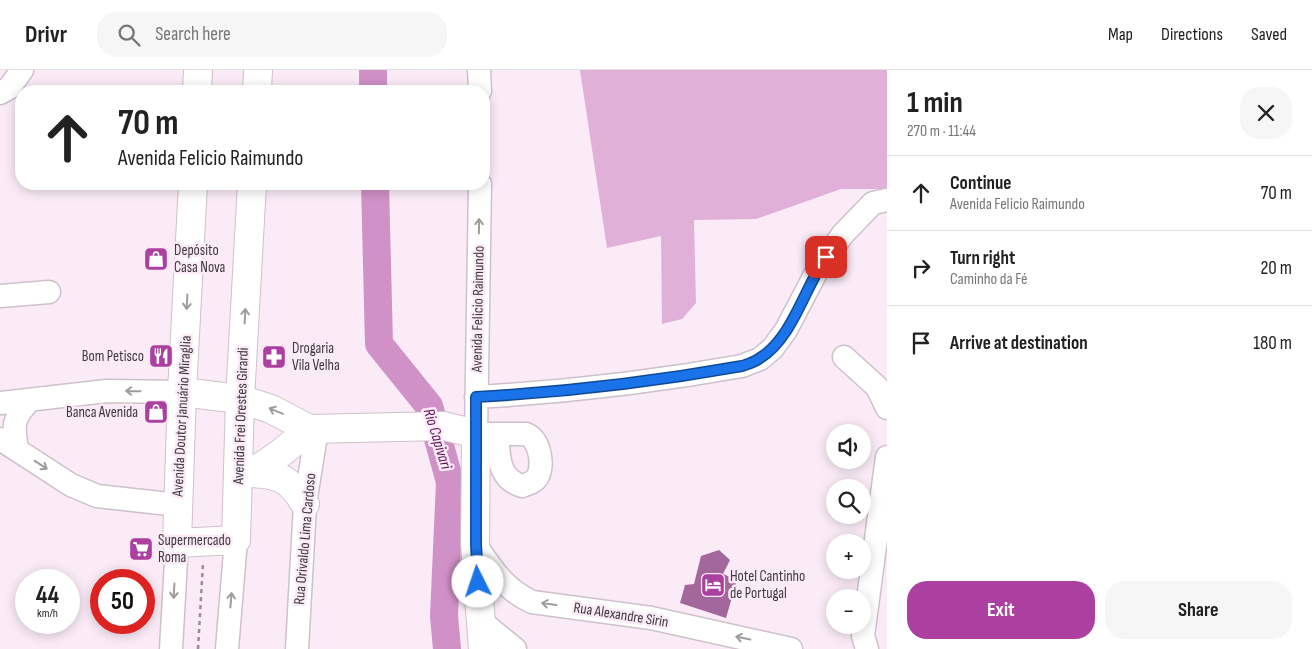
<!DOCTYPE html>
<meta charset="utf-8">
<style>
:root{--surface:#fff;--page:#f6f6f6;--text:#222;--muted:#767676;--line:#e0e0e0;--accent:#ab40a0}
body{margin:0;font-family:"Sofia Sans Condensed",sans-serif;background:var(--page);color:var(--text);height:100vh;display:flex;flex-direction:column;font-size:19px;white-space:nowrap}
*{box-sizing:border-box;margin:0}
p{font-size:16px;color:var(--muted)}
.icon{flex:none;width:28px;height:28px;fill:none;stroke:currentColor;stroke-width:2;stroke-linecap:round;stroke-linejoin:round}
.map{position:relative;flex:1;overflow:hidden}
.sheet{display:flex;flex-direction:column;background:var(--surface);width:425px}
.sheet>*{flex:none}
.banner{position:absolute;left:15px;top:15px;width:475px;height:105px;border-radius:20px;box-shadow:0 2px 12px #0003;background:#fff;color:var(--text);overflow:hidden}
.buttons{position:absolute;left:826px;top:354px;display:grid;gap:10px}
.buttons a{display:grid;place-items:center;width:45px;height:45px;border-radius:50%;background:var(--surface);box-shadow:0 2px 12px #0003;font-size:25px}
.speed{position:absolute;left:15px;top:499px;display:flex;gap:10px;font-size:25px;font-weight:700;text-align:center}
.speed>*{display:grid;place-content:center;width:65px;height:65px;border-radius:50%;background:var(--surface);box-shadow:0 2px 12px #0003;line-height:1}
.speed small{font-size:12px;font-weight:400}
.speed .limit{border:8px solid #d22;background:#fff;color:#111}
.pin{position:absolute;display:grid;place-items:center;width:42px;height:42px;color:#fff;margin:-21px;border-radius:10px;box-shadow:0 2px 8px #0006}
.me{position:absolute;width:55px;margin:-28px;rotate:356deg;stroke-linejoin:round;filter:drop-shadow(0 0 4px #0008)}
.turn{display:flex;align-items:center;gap:18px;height:105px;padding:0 20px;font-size:22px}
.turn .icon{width:65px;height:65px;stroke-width:2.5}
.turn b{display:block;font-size:35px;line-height:42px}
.round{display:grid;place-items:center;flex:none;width:52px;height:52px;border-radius:20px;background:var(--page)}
.head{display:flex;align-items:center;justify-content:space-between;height:85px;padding:0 20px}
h1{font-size:30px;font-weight:700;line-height:38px}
.primary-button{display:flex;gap:10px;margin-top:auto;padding:10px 20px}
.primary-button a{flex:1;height:58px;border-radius:20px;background:var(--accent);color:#fff;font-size:20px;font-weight:700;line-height:58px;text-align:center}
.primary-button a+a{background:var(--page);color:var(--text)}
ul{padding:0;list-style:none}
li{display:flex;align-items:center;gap:15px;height:75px;padding:0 20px;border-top:1px solid var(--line)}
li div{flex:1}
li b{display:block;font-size:19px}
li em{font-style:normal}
header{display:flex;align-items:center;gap:30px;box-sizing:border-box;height:70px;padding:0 25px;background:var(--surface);border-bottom:1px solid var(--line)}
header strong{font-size:24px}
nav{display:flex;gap:28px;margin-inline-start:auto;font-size:18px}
.search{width:350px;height:45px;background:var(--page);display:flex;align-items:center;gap:12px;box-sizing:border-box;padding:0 18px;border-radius:20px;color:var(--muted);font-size:19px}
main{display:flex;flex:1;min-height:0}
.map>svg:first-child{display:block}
</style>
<header>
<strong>Drivr</strong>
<div class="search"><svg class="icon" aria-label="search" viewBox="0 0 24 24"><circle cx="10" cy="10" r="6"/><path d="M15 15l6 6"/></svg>Search here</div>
<nav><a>Map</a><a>Directions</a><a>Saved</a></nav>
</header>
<main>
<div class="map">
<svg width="887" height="579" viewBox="0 0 887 579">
<rect width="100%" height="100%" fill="#faebf7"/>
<!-- green -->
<path fill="#e0b0d9" d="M580,0H887V119H841L756,149L694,150L696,233L682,249L662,254L661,166L607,178Z"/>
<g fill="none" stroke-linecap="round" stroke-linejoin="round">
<!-- river -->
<path stroke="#d091c7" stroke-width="28" d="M373,0V21
M375,114L379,274L429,336L450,412L444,546L447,579"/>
</g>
<!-- building -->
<path fill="#a3679b" d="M719,480L730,490L723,504L737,510L726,548L680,533L685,515L694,514L701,486Z"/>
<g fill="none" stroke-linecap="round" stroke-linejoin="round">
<defs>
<path id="minor" d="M479,0L480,21
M0,23L9,18L22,0
M480,114L476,364H526C539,369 544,393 538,406C535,412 528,414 522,416C498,409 499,386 497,365
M0,226L49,222
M844,287L877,317L887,338
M476,327C566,322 653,312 742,296L760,289L773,278L786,260L818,199L843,164L873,133L887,130
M0,333L107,321L182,322
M0,369L71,415L97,426L178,435
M17,379C13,355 12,349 30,330
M475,474C492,499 504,519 532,532L651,548L791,579
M481,551L515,579
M171,579L177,473
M227,579L236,470
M297,579L305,434L317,359
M867,579L863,566L887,387"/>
<path id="major" d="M197,21L198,0
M257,21L258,0
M193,114L182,322L177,473L236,470L240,329L252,114
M182,322L240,329L271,339L309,359L444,356L476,364L475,474L483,579
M250,403C280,404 290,409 305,434
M239,407C266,397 288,378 309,359"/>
</defs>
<!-- minor casing -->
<use href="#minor" stroke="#cec1cc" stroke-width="25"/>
<!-- major casing -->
<use href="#major" stroke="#cec1cc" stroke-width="30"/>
<!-- path -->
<path stroke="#978d95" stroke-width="2.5" stroke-dasharray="4 4" stroke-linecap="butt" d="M198,579L203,493"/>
<!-- minor -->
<use href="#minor" stroke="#fff" stroke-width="22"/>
<!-- major -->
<use href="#major" stroke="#fff" stroke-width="28"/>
</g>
<!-- one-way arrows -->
<defs><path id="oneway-shaft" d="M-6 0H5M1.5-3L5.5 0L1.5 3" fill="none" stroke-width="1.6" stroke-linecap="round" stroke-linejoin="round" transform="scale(1.25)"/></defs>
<g stroke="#9f9c9e">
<use href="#oneway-shaft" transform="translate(479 156) rotate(-89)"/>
<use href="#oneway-shaft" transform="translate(187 232) rotate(93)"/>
<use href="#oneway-shaft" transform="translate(245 246) rotate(-87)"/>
<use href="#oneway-shaft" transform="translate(133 321) rotate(-179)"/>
<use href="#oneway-shaft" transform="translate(276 341) rotate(-157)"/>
<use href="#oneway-shaft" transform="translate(41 395) rotate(33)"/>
<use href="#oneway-shaft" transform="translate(174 521) rotate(93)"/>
<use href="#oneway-shaft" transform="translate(231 530) rotate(-85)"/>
<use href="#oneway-shaft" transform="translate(549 534) rotate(-172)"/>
<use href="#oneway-shaft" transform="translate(743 568) rotate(-168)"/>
</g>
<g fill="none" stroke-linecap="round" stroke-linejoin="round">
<defs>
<path id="route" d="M478,512L476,474V327C567,322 652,312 742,296C748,294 755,292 760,288C792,269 805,217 826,187"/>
</defs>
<!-- route casing -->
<use href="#route" stroke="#114b97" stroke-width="12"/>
<!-- route -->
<use href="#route" stroke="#1a73e8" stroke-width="9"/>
</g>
<!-- icons -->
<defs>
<symbol id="shop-square" viewBox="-11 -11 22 22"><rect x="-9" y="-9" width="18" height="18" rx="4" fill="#ab40a0" stroke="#faebf7"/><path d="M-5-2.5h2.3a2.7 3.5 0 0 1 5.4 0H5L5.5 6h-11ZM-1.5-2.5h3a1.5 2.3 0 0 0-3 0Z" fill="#fff"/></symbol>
<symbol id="restaurant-square" viewBox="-11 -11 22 22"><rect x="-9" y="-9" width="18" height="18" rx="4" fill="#ab40a0" stroke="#faebf7"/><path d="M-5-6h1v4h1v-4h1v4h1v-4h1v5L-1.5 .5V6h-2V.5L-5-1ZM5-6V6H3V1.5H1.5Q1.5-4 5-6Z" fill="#fff"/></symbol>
<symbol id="pharmacy-square" viewBox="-11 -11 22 22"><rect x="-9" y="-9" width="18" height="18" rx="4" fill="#ab40a0" stroke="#faebf7"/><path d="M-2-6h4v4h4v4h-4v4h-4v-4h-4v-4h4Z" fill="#fff"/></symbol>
<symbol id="supermarket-square" viewBox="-11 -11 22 22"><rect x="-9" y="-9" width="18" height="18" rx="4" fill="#ab40a0" stroke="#faebf7"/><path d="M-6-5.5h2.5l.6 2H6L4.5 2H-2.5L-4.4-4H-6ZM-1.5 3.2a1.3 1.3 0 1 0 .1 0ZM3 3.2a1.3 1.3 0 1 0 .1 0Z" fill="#fff"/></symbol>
<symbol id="hotel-square" viewBox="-11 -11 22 22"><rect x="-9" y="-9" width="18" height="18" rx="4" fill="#ab40a0" stroke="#faebf7"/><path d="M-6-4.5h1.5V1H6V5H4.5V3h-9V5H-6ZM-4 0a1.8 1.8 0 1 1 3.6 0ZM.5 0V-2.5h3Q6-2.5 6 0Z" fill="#fff"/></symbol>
</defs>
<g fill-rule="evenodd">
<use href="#shop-square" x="142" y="175" width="28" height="28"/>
<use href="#restaurant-square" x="147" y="272" width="28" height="28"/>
<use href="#pharmacy-square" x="260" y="273" width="28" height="28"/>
<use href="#shop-square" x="142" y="328" width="28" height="28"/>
<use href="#supermarket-square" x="127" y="465" width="28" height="28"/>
<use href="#hotel-square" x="699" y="501" width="28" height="28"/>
</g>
<g text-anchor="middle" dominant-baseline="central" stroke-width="5" stroke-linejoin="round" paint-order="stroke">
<!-- poi labels -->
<g font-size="15" fill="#3f393e" stroke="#faebf7" text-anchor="start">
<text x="174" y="180">Depósito<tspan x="174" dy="17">Casa Nova</tspan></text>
<text x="292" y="278">Drogaria<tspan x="292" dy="17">Vila Velha</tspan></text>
<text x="144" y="286" text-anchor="end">Bom Petisco</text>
<text x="138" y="342" text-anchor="end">Banca Avenida</text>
<text x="158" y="470">Supermercado<tspan x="158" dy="17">Roma</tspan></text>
<text x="730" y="506">Hotel Cantinho<tspan x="730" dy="17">de Portugal</tspan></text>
</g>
<!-- street labels -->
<g font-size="15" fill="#3f393e" stroke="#faebf7">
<text transform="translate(478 239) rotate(-89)">Avenida Felicio Raimundo</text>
<text transform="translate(182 346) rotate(-87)">Avenida Doutor Januário Miraglia</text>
<text transform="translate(241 346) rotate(-88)">Avenida Frei Orestes Girardi</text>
<text transform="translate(305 469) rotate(-85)">Rua Orivaldo Lima Cardoso</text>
<text transform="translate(621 545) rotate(9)">Rua Alexandre Sirin</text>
</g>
<!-- water labels -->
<g font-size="16" font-style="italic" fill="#63195d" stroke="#faebf7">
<text transform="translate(437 369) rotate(73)">Rio Capivari</text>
</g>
</g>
</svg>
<div class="buttons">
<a><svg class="icon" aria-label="sound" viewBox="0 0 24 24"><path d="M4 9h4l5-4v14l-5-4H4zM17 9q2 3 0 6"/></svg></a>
<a><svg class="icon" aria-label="search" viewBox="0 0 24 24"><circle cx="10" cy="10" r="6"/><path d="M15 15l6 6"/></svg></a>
<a>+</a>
<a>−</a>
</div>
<div class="speed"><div>44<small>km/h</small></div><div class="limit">50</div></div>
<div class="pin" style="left:826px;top:187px;background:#d93025"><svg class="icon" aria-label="arrive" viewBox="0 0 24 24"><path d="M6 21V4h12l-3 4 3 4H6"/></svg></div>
<svg class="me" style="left:478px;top:512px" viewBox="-20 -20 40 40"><circle r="19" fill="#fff"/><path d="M0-13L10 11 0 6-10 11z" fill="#1a73e8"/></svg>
<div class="banner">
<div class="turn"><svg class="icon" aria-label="ahead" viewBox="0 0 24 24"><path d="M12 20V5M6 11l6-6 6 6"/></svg><div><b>70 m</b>Avenida Felicio Raimundo</div></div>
</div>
</div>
<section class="sheet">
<div class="head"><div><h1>1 min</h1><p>270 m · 11:44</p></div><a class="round"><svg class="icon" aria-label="close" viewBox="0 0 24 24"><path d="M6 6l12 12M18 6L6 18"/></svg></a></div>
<ul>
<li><svg class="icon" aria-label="ahead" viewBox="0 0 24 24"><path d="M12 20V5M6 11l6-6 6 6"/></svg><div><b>Continue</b><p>Avenida Felicio Raimundo</p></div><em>70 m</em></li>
<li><svg class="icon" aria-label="right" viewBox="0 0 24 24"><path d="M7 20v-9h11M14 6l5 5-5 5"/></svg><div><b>Turn right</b><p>Caminho da Fé</p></div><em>20 m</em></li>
<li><svg class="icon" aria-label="arrive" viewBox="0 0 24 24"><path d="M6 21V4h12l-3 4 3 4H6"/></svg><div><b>Arrive at destination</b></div><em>180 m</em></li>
</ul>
<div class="primary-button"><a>Exit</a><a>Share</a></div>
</section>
</main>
